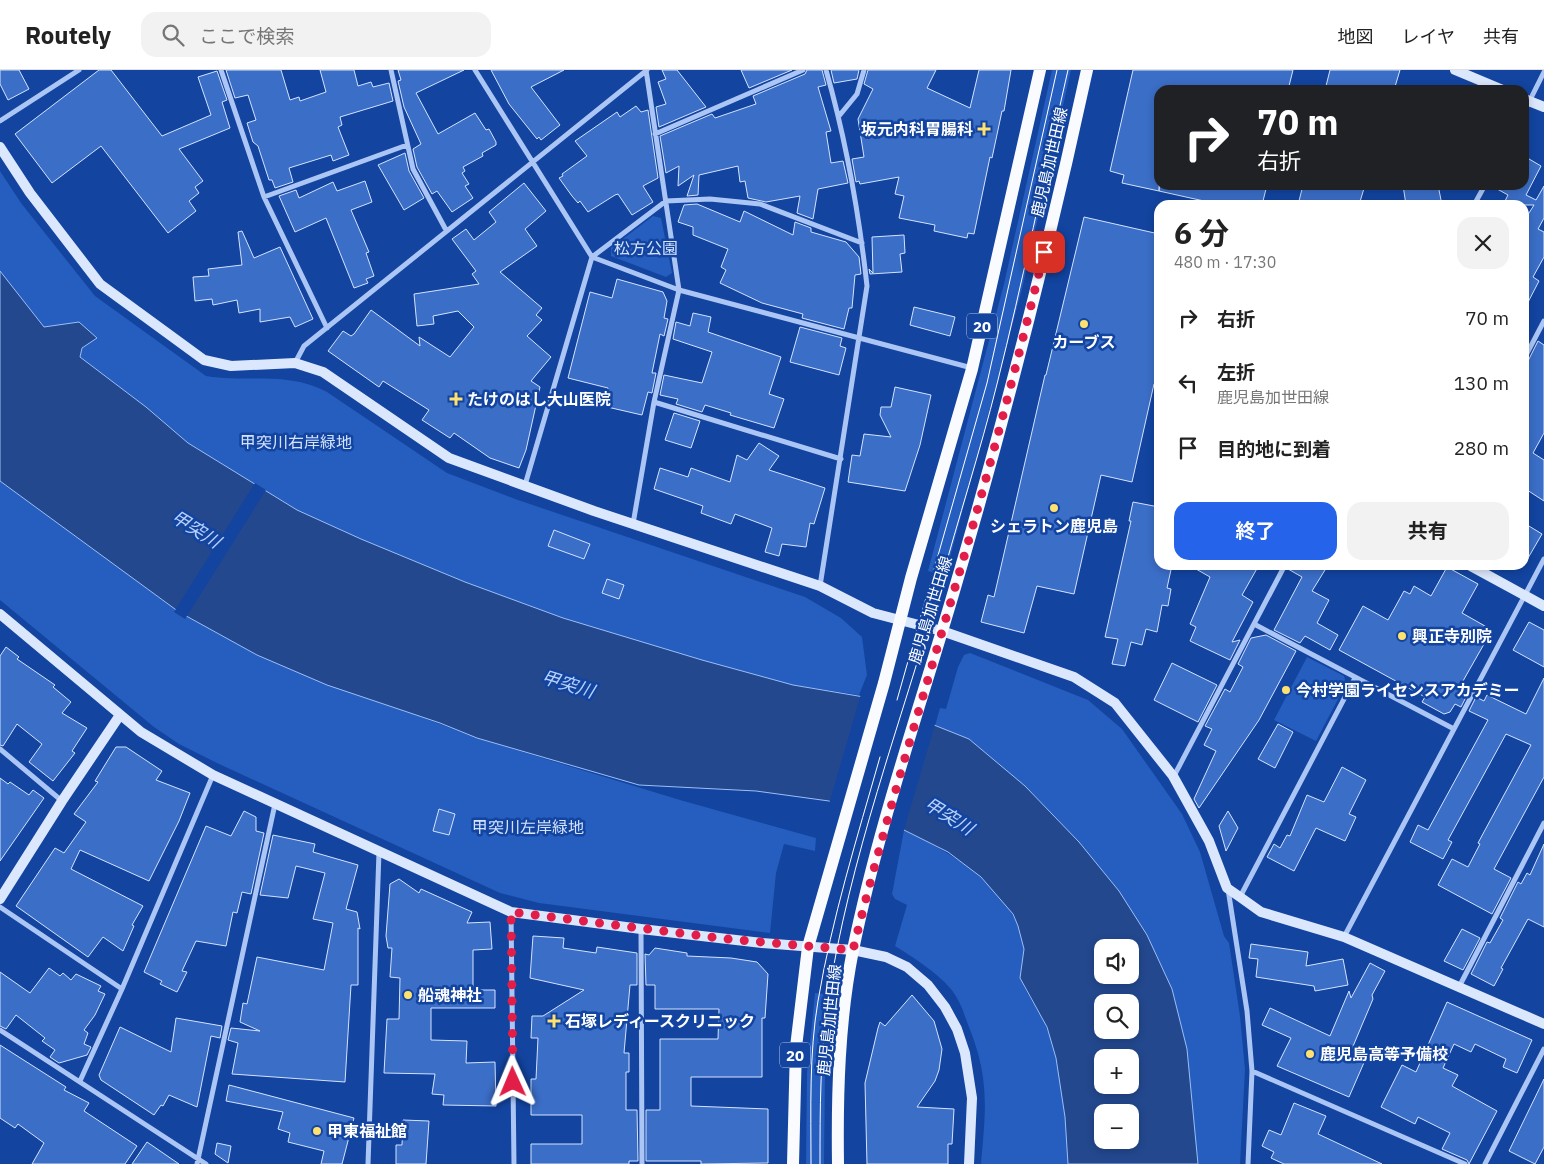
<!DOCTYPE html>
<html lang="ja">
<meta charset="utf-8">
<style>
:root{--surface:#fff;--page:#f2f2f2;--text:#222;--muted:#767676;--line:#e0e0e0;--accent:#2563eb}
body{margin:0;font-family:"IBM Plex Sans","Noto Sans JP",sans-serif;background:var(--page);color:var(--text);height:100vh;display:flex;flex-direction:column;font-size:19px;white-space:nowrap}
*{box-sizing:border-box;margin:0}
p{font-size:16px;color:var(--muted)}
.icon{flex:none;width:28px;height:28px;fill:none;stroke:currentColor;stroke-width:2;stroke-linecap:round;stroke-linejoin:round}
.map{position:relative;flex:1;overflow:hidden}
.drawer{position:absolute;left:1154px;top:130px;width:375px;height:370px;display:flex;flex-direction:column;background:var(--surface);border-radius:15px;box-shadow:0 2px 8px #0003}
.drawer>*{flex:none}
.guide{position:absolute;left:1154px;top:15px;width:375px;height:105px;border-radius:15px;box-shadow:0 2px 8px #0003;background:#202124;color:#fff;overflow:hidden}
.tools{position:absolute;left:1094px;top:869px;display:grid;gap:10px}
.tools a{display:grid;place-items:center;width:45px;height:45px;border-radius:10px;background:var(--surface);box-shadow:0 2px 8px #0003;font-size:25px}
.pin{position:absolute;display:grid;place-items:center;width:42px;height:42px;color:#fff;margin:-21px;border-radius:10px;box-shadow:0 2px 8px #0006}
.me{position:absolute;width:55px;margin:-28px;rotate:359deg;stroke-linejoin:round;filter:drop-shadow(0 0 4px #0008)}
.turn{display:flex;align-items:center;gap:18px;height:105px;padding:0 20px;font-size:22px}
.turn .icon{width:65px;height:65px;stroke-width:2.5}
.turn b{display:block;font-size:35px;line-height:42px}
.round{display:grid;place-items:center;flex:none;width:52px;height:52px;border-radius:15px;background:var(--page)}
.headline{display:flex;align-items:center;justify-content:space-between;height:85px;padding:0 20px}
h1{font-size:30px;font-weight:700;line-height:38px}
.button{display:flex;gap:10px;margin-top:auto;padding:10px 20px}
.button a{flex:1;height:58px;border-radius:15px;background:var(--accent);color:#fff;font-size:20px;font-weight:700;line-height:58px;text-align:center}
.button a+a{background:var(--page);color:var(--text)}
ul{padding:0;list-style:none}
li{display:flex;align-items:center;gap:15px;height:65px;padding:0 20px}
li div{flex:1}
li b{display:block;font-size:19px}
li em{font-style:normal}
header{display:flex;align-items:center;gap:30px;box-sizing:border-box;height:70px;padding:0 25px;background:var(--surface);border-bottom:1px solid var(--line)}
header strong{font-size:24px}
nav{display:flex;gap:28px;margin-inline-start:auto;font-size:18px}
.search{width:350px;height:45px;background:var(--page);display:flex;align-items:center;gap:12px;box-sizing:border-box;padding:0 18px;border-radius:15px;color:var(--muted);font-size:19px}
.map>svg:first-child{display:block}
</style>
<header>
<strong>Routely</strong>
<div class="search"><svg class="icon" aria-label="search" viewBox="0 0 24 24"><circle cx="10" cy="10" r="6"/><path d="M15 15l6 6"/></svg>ここで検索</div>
<nav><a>地図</a><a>レイヤ</a><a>共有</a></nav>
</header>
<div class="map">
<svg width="1544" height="1094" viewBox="0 0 1544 1094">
<rect width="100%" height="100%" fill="#1244a0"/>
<!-- green -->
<path fill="#255ebf" d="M1052,0H1071L1022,219L945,506L928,501L1004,214Z
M0,101L21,133L95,226L206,306C248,313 288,301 327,322L447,403L518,430L805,527L841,548L862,567L867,605L859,625L793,615L702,590L563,548L465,512L361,469L297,440L188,373L146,337L80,287L82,278L79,252L44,257L0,201Z
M653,146L661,148L672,203L666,207L611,186V178Z
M0,411L179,542L257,585L477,668L680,730L816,768L815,781L784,774L776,803L770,863L539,833L500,823L219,694L179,674L154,657L0,530Z
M970,583L1088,630L1122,659L1182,744L1200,782L1224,866L1229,873L1240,946L1245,999L1240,1094H1198L1187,979L1119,821L1079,772L1025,716L969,669L935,656L940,638L946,639L958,597L964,585Z
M1307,587L1344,606L1346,614L1316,671L1274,650Z
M904,760C952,783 1016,820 1024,878C1025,888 1019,900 1021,908C1023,920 1042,944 1047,959C1063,1002 1066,1048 1068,1094H981C986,1036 990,1008 967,952C963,940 958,927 950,918C935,901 914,888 895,876L907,835L895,829L892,824Z
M815,923L833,925L825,1003L824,1094H806L807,1003Z"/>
<!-- water -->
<path fill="#23488e" stroke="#9dbff8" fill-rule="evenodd" d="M0,201L44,257L79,252L97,268L82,278L80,287L146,337L188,373L297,440L361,469L465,512L563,548L702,590L793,615L864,627L969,669L1025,716L1079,772L1119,821L1147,865L1172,919L1187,979L1198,1094H1068L1065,1047L1056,988L1047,957L1020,908L1024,879L1018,856L1013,844L981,807L948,782L904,760L829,731L756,721L639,715L477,668L440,653L327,615L257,585L179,542L0,411ZM1102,878H1130V905H1102ZM1102,932H1130V960H1102ZM1102,988H1130V1015H1102ZM1102,1042H1130V1070H1102Z"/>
<!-- pier -->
<path fill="#1244a0" d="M255,413L266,420L185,549L174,542Z
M861,624L935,654L903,763L829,734Z"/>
<!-- building -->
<path fill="#3b6ec7" stroke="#d4e3fe" d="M0,0H19L29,19L8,30L0,14Z
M99,0H111L162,66L211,45L198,7L217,1L227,30L222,32L230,58L179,79L203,111L195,117L199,123L189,131L196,141L168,163L101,76L52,113L15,64Z
M226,0H281L290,30L299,27L300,31L326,22L320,0H354L358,16L371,12L373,17L389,13L393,31L340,47L342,55L338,57L349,85L333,91L331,85L289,98L293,112L275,118L272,110H269L258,76L253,72L247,53L256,50L248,25L235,28Z
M398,0H464L416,23L438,64L475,43L486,60L489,59L496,72V75L482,83L483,86L463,97L465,101L462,103L469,114L465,116L473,128L452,142L437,121L432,124L417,97L413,79L421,74L404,37L398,11L401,10Z
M491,0H564L531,17L560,55L541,70L539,67L537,69L509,34Z
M662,0H677L706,37L659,57L656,37L666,34L658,12L666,9Z
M741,0H792L749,18Z
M807,0H822L826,15L818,17L831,61L826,62L831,93L843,91L848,113L818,119L813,149L797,143L800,126L766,132L748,128L745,111L740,112L738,96L699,105L698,125L687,126L694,105L678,116L679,96L666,103L660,66L712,44L715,48L756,34L753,26L805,4Z
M831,0H859L857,9L834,13Z
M868,0H936L927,18L970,38L979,0H1011L1004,41H1002L992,88L990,87L974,164L968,163L967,168L934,161L935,155L899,148L904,126L895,124L899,107L860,114L859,111L856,112L852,89L864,87L858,49L873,19L864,14Z
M1133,0H1293L1288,20H1159V121L1122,113L1124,105L1110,101Z
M1330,0H1400L1394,20H1325Z
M636,36L641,42L648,40L658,108L643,116L653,132L632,145L618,124L615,125L588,142L580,131L578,133L572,126L559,108L563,106L562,104L587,86L575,71L617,42L620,47Z
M405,83L409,101L424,128L404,140L378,95Z
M1524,86L1541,96L1526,125L1536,130L1544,116V148L1538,159L1544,162V187L1533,207L1539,211L1524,240V151L1534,135H1503L1508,125L1490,115H1524Z
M365,111L372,132L351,140L369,182L366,183L374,206L366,209L368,213L354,218L326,148L295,162L279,126L296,120L299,128L333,112L337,121Z
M524,113L546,141L525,159L537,176L500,202L542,238L536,245L542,250L527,266L551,287L531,311L540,317L526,380L519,398L490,388L454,363L450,368L422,350L429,340L383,311L379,317L328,281L343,261L351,266L354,264L371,240L420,276L419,267L450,287L474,257L458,241L433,246L434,254L417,256L414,224L479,214L472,204L476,201L452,169L466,159L474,170L496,152L489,142Z
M1160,115H1267L1262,135H1222L1159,121Z
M1303,115H1365L1359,135H1298Z
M1403,115H1438L1442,135H1406Z
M697,134L740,152L744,141L793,165L795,152L811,158V162L846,172L859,187L861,204L855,205L852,238H849L844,259L802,248L803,244L762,233L720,213L726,200L721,197L728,179L693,165V157L678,152L684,135Z
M1084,147L1159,164V315L1154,314L1132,412L1101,405L1074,524L1037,516L1024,563L981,552L988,525L994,527L1045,305H1046Z
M242,161L254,188L280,177L313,249L295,257L290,247L260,252V239L239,243L237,230L213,235L212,229L195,231L193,207L209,206L208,199L242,195L238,162Z
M904,165L905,183L900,184L902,202L870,204L869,199L873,203L872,167Z
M617,209L663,222L667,231L664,248L668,249L664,266L660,264L652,303H656L652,323L648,322L642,345L603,336L608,318L568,308L590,222L612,228Z
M914,237L955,247L950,266L910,255Z
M693,243L711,247L708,262L781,287L769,324L784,329L774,358L730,345L731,343L705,335L702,342L676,334L678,329L660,325L664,305L702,313L712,282L673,269L676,252L690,256Z
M800,257L842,268L840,276L846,278L839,305L790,292Z
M1538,271L1544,275V363L1533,383L1544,390V431L1524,418V333L1528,323L1524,321V293L1528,291Z
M895,317L931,325L920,375L905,421L848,412L852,385L860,386L864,364L891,367L880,345L881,337H891Z
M674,343L700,351L691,378L665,370Z
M759,373L779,386L769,400L825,418L814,454L810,453L806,477L782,474L779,486L765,482L772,458L735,444L731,454L701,443L703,436L654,419L660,398L688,407L691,398L730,412L737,385L747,390Z
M1133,432L1159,437V495H1172L1167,518L1171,519L1168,536L1162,535L1157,562L1146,559L1142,575L1131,572L1125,596L1112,594L1118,569L1105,567L1131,451H1129Z
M1524,453L1542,464L1524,495Z
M554,460L590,474L584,489L548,476Z
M1189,495H1259L1242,525L1253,532L1232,572L1240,570L1230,590L1190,571L1196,557L1190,554L1210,507Z
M1289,495H1317L1325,500L1312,521L1329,530L1317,553L1338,565L1330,580L1305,566L1300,573L1274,560L1302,507L1288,499Z
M1447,497L1478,514L1462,543L1492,560L1459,618L1468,623L1461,637L1455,634L1450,642L1444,644L1422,632L1425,627L1339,580L1363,536L1388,550L1404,521L1410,524L1414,516L1431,526Z
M607,509L624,515L619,529L602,523Z
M1529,552L1544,560V597L1513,580Z
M1266,565L1296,581L1259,650L1199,738L1194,729L1216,681L1204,675L1212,659L1205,656L1225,619L1230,622L1243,597L1238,594L1251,568Z
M6,577L19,587L17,589L55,615L53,617L71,632L62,643L87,658L72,681L75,683L53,711L29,692L42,674L17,654L3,676L0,675V586Z
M1172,593L1217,615L1198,652L1154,630Z
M1544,608V707L1494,799L1511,808L1492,844L1438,815L1452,789L1468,797L1480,774L1478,773L1531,675L1506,664L1448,770L1452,772L1443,789L1410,772L1418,755L1428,760L1488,650L1469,641L1476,627L1484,631L1487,625L1526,644Z
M1278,654L1293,662L1275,698L1258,689Z
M116,677H126L162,701L156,710L190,723L179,751L149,811L80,780L71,799L143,836L132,855L134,856L123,881L103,867L88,887L16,836L55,778L64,783L86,752L74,744L98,712L95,711Z
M1342,697L1366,710L1349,744L1356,747L1345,771L1316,758L1294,801L1267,787L1274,774L1280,778L1287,765L1290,766L1307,725L1324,732Z
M0,708L8,714L10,712L29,725L33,720L44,728L0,791Z
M439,739L455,744L449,765L433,761Z
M244,741L256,747V761L264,763L251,824L242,822L237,843L233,842L226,876L196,871L182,901L187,902L177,922L160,914L162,911L144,902L206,756L231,766Z
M1228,741L1238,758L1226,781L1219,756Z
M273,765L315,774L313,782L358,795L346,839L357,842L360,859L358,858V915H351L345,1012L232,1004L238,973L228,970L231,958L260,961L240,952L243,933L247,934L257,887L324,900L333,853L313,849L325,803L296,796L288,828L260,825Z
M1544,774V857L1528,849L1501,898L1503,899L1494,916L1471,904L1487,872L1490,873L1503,850L1500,848L1518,812L1521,814L1527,803L1530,805Z
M399,809L419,823L421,819L472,842L467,853L490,852L492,879L473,880V920H495V938H431V970L467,971L466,993L495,992L496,1036L443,1035L444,1025L432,1024L435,1004L384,1003L387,949H399L400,908L390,907L392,878H388L386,866L390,814Z
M1462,859L1480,868L1463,900L1444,891Z
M533,866L564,868L563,878L596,883L597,877L637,883V915H630L624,983H629V1002H626V1040H637L638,1091H629V1094H531V1074H582V1045H531V1009H536L538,968H531L532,946H543L584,920L530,908Z
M1251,874L1308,882L1306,896L1343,889L1348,915L1315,921L1314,916L1256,907L1258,889L1249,888Z
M655,878L687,883V886L731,888L757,892L768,904L765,948H762V1007H691V1036L768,1039V1093L701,1094V1091H646V1040H660V969H718L719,939H655V915H646L645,884L649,885Z
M1370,893L1385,901L1372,925L1373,929L1351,981L1366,988L1349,1027L1277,996L1291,968L1262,955L1270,938L1330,966L1349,921L1351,928Z
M49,898L60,906L63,903L71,910L76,904L101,916L98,921L105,924L95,945L84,960L88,963L84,974L91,977L87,985L59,993L50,987L55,980L42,971L45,968L16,945L6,959L0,956V902L30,923Z
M912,925L934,951L942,979L939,1000L935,1011L917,1037L954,1039L952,1074H948V1094H867L865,1013L878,958L880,952L885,956Z
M1447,932L1532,970L1517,1003L1503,997L1506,989L1475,974L1471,982L1454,974L1443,998L1458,1005L1452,1016L1497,1041L1469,1094L1467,1090L1442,1079L1450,1063L1418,1047L1415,1054L1381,1037L1402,995L1416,1002Z
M176,948L222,956L220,968L211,966L197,1037L169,1025L163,1036L161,1035L154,1045L101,1010L99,1005L120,957L171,982Z
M0,975L66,1017L64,1020L89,1033L84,1041L137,1076L125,1094H32L44,1073L18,1054L15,1058L0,1048Z
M1544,1009V1077L1535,1094L1509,1081Z
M229,1015L354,1048L342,1094H321L324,1081L288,1072L290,1063L278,1059L283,1042L226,1031Z
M1294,1033L1326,1046L1318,1064L1382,1094H1284L1271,1088L1274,1082L1262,1076L1269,1060L1281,1065Z
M403,1050L429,1051L426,1094H396V1075H402Z
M147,1072L179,1094H132Z
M217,1073L231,1076L228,1093L215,1084Z"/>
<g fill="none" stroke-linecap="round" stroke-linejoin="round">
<!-- street -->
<path stroke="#abc6f5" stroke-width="5" d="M221,0L264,127L327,258
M391,0L413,99L446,160
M475,0L592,187L679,220L972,298
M1524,42L1544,2
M839,46L857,24L864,0
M0,51L79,0
M655,64L803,0
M264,127L407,75
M1474,135L1485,115
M1524,289L1544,251
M295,293L304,276L647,0
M654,332L841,389
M525,415L592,187L666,131L710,129L760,134L862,173
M633,454L654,332L679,220L646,0
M820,516L867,216C859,144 846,70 826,0
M1254,554L1454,659
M0,679L62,731
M1174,706L1285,495
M1228,819L1247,941L1252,1001L1248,1094
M1240,827L1355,608
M0,837L122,919
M511,842L514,1094
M641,860L642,1094
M1344,867L1544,489
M1459,917L1544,753
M0,960L206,1094
M1252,1001L1465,1094
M80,1011L122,919L213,705
M197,1094L275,734
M368,1094L379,782
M1485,1094L1544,979"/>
<!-- secondary -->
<path stroke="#dbe7fd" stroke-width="10" d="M1455,0L1503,20
M1524,29L1544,37
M0,77L30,123L100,214L204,290L231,296L295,293L323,302L449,388L594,441L820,516L873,543L942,561L1074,607L1115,633L1173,706L1209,771L1227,818L1240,827L1261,842L1344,867L1544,954
M1469,495L1544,536
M0,544L141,662L213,705L511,842L641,859L762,873L853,880L886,887L907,897L928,915L945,937L957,959L965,983L972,1028L969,1094
M0,829L62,731L120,645"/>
<!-- primary -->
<path stroke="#f9fbff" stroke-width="12" d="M793,1094L796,977L808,877L884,613L911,508L972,299L1040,0
M838,1094C837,1023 839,950 853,880C878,758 919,640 954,521C1005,349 1049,175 1087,0"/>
<!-- tram -->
<path stroke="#fff" stroke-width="1" d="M897,630L987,313L1057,0
M811,1094C811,1040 809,984 818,931C832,848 857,768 880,687
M820,1094C820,1040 820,984 828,930C849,789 901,653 940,516C958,449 980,382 997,314C1023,211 1044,105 1068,0"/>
</g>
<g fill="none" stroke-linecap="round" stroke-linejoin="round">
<!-- route -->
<path stroke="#e11d48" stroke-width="9" stroke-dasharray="0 16.2" d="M513,1012L511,842L727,869L853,880C883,759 919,640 954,521C987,409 1017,295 1044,182"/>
</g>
<!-- markers -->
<g fill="#ffe16f" stroke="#1244a0" stroke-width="2">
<path d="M981.5 51.5h5v5h5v5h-5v5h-5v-5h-5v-5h5z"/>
<circle cx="1084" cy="254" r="5"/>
<path d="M453.5 321.5h5v5h5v5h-5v5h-5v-5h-5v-5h5z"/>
<circle cx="1054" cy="438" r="5"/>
<circle cx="1402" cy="566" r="5"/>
<circle cx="1286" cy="620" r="5"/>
<circle cx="408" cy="925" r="5"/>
<path d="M551.5 943.5h5v5h5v5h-5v5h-5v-5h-5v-5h5z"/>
<circle cx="1310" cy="984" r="5"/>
<circle cx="317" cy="1061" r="5"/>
</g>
<g text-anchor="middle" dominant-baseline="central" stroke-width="5" stroke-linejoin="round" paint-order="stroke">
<!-- shield labels -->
<g fill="#1244a0" stroke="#b8c7e2" stroke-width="1">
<rect x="967" y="243.5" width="30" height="25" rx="4"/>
<rect x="780" y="972.5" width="30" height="25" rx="4"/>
</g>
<g font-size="15" font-weight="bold" fill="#fff">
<text x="982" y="256">20</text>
<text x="795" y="985">20</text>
</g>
<!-- poi labels -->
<g font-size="16" font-weight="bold" fill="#fff" stroke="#1244a0" text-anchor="start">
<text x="973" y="59" text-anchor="end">坂元内科胃腸科</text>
<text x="1084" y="272" text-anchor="middle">カーブス</text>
<text x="467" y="329">たけのはし大山医院</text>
<text x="1054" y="456" text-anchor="middle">シェラトン鹿児島</text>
<text x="1412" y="566">興正寺別院</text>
<text x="1296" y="620">今村学園ライセンスアカデミー</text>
<text x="418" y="925">船魂神社</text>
<text x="565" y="951">石塚レディースクリニック</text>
<text x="1320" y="984">鹿児島高等予備校</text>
<text x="327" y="1061">甲東福祉館</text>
</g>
<!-- street labels -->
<g font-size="16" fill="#fff" stroke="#1244a0">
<text transform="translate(1049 92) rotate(-77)">鹿児島加世田線</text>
<text transform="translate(930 540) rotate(-73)">鹿児島加世田線</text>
<text transform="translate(829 950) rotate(-84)">鹿児島加世田線</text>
</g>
<!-- park labels -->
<g font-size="16" fill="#d4e3fe" stroke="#1244a0">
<text x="646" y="178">松方公園</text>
<text x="296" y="372">甲突川右岸緑地</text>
<text x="528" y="757">甲突川左岸緑地</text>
</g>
<!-- water labels -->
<g font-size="18" font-style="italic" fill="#b8d1fb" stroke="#1244a0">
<text transform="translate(196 459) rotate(32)">甲突川</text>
<text transform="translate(568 614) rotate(17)">甲突川</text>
<text transform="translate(949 746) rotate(32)">甲突川</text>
</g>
</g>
</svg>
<div class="tools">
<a><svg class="icon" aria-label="sound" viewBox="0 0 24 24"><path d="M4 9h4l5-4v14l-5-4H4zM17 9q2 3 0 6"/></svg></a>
<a><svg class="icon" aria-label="search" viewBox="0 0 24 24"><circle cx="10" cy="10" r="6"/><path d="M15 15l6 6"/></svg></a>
<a>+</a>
<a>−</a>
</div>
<div class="pin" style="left:1044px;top:182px;background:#d93025"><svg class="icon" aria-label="arrive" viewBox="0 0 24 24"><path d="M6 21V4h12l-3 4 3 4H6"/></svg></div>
<svg class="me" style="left:513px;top:1012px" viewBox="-20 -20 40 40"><path d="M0-17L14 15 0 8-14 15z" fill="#e11d48" stroke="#fff" stroke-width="4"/></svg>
<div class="guide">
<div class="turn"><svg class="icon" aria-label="right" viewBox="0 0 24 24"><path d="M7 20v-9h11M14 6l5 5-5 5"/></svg><div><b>70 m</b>右折</div></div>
</div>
<section class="drawer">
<div class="headline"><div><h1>6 分</h1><p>480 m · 17:30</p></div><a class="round"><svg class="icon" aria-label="close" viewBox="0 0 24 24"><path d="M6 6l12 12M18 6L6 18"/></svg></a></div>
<ul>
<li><svg class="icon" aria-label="right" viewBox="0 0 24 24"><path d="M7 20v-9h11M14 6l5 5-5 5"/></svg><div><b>右折</b></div><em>70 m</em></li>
<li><svg class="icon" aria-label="left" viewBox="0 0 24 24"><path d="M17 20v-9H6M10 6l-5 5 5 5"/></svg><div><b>左折</b><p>鹿児島加世田線</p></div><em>130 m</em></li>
<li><svg class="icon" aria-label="arrive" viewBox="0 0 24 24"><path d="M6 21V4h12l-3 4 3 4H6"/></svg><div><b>目的地に到着</b></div><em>280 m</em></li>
</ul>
<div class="button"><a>終了</a><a>共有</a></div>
</section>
</div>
